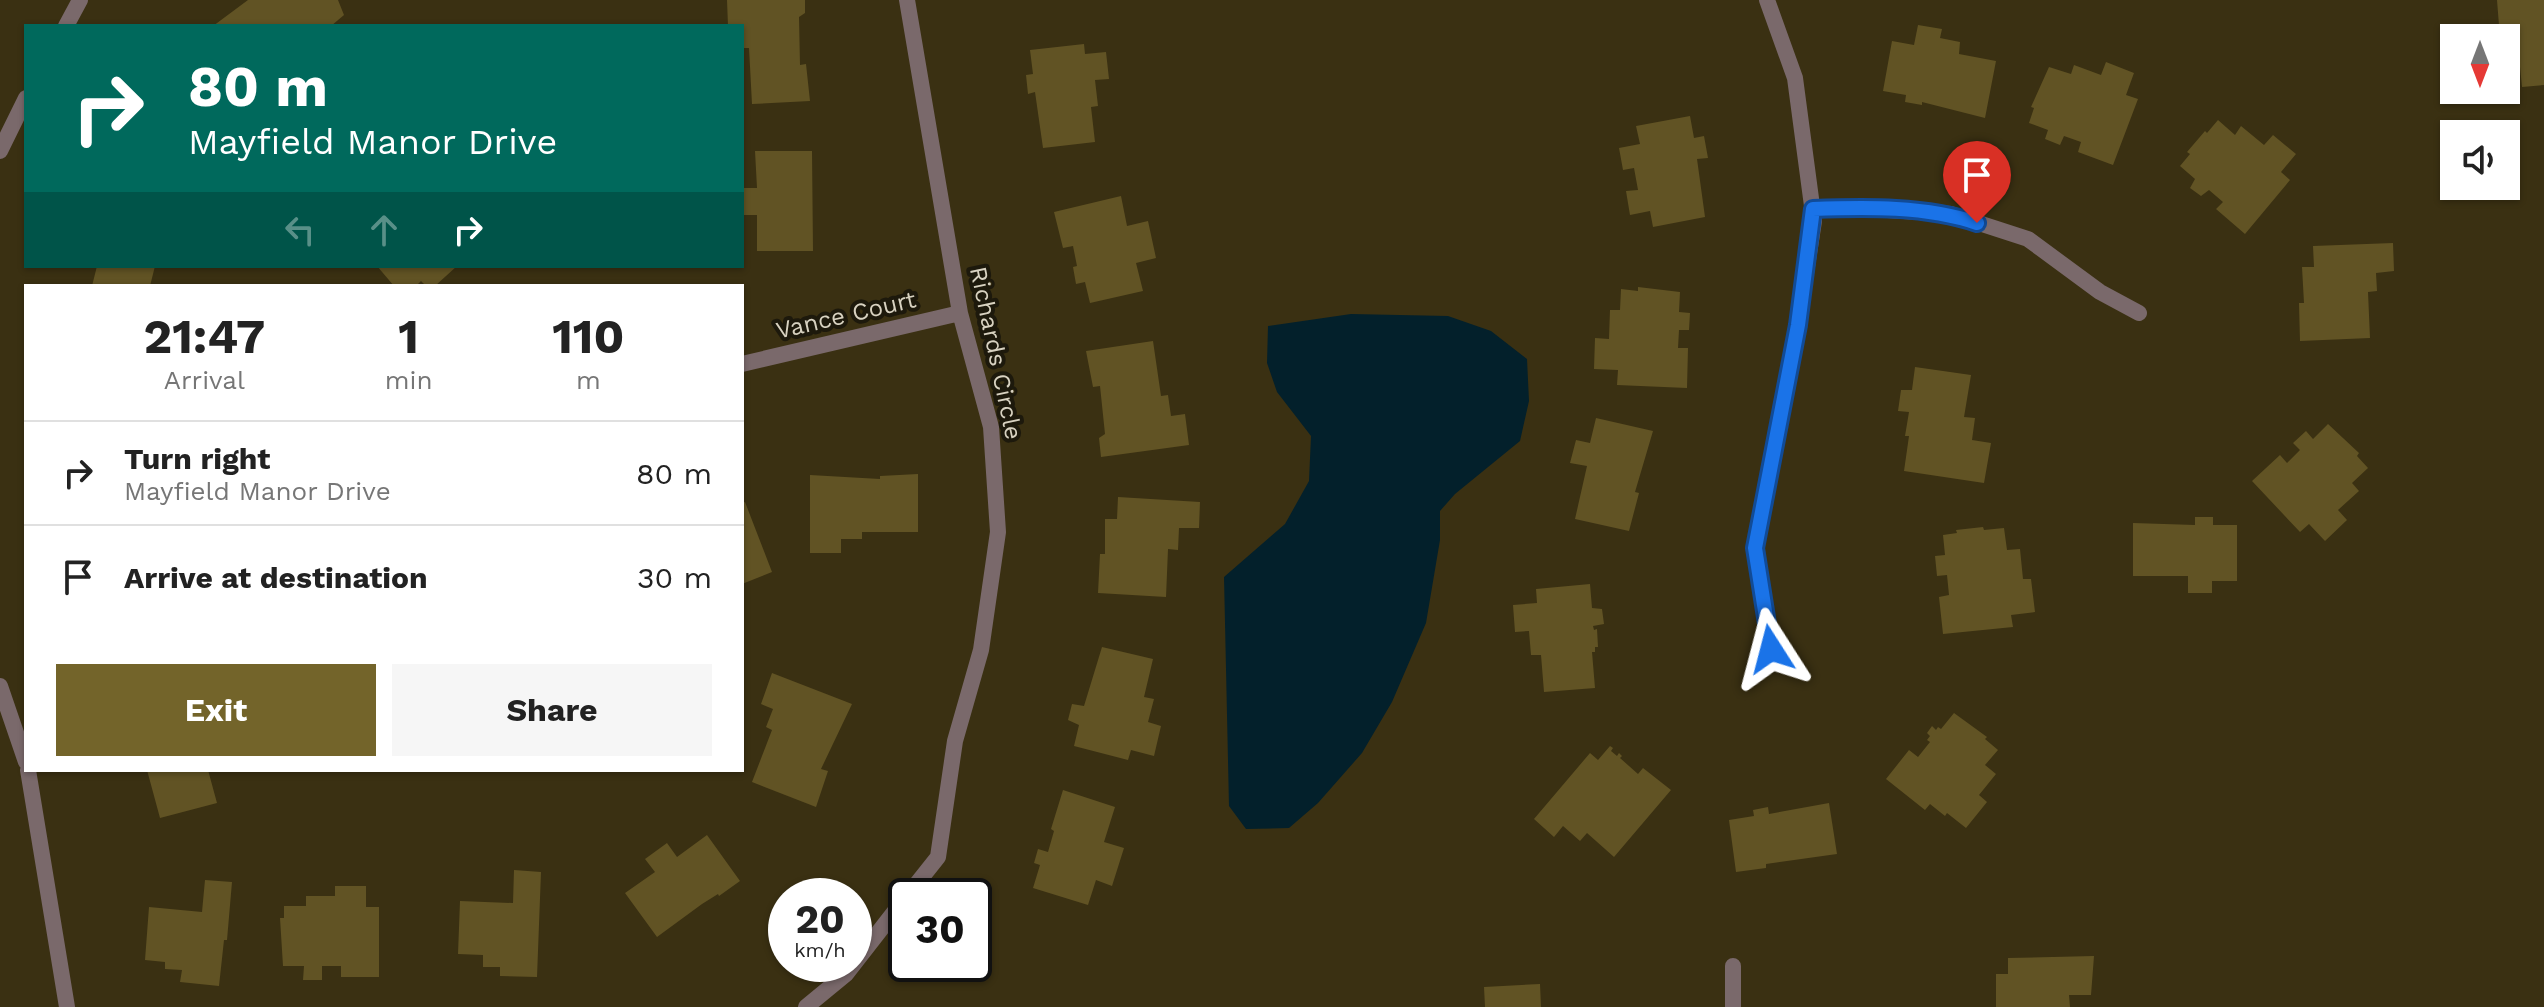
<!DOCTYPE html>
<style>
:root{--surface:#fff;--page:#f6f6f6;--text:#222;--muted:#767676;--line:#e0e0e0;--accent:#73642a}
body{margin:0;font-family:"Work Sans",sans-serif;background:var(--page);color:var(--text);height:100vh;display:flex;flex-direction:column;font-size:30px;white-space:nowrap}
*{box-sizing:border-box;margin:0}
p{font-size:26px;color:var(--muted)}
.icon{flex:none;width:44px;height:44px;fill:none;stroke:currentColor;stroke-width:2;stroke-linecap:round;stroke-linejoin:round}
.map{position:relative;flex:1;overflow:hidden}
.side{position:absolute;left:24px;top:284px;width:720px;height:488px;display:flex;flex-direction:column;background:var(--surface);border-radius:0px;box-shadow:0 2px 6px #0004}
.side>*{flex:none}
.top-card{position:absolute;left:24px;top:24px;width:720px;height:244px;border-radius:0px;box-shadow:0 2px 6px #0004;background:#00695c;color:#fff;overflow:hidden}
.needle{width:52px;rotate:180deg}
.controls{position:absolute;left:2440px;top:24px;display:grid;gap:16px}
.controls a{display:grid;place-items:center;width:80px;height:80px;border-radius:0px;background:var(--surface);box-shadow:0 2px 6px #0004;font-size:40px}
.speed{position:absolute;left:768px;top:878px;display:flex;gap:16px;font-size:40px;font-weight:700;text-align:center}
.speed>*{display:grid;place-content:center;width:104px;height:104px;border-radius:50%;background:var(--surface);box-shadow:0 2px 6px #0004;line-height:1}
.speed small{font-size:20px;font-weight:400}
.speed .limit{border:4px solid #111;border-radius:12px;background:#fff;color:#111}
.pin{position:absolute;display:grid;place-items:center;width:68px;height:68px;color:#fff;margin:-82px -34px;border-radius:50% 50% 50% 0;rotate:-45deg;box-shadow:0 0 8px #0007}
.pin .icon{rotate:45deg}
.me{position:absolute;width:88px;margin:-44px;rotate:351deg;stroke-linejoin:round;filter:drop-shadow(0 0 6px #0008)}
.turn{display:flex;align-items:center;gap:28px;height:168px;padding:0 32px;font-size:36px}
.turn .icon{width:104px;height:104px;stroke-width:2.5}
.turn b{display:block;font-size:56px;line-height:68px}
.lanes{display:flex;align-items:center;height:76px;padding:0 32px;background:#0003;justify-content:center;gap:40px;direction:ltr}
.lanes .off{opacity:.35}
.eta{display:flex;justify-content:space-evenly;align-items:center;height:136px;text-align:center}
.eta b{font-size:48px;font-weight:700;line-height:56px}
.action{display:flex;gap:16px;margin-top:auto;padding:16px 32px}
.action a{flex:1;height:92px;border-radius:0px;background:var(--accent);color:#fff;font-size:32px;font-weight:700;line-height:92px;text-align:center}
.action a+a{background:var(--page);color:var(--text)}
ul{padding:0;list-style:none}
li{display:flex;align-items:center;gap:24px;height:104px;padding:0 32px;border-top:2px solid var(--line)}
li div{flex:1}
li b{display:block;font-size:30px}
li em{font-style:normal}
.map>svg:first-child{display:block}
</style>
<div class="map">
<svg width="2544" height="1007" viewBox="0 0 2544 1007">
<rect width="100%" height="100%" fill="#3a3012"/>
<!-- water -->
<path fill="#03202b" d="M1351,314L1448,316L1491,331L1527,359L1529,401L1520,441L1455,494L1440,511V540L1426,623L1392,702L1362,753L1318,803L1289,828L1246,829L1229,806L1224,577L1285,524L1309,481L1311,436L1277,392L1267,363L1268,326Z"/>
<!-- building -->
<path fill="#615324" d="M248,0H338L344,15L331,26H213Z
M727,0H805V13L799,17L800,65L806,64L810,101L752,104L749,48H742V26H728Z
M2497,0H2544V85L2522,87L2518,47L2506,48V38H2500Z
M1918,25L1942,29L1940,38L1960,42L1959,54L1996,61L1985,118L1922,102V105L1905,102L1906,95L1883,91L1892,41L1914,45Z
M1084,44L1085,54L1106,52L1109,79L1095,80L1098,106L1091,107L1095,142L1043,148L1035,92L1028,94L1026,75L1033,74L1030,50Z
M2106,62L2134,73L2126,95L2138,99L2113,165L2078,152L2081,142L2064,136L2060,145L2045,139L2048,130L2029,123L2034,108L2031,107L2049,67L2071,74L2074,65L2101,75Z
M1690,116L1694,138L1704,136L1708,158L1697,159L1705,217L1653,227L1650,211L1630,215L1626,191L1638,190L1634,168L1623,170L1619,148L1640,144L1636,126Z
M2218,120L2235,135L2241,126L2264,145L2273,135L2296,154L2281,172L2290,180L2245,234L2216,209L2223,202L2209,190L2201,196L2190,188L2195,179L2180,166L2190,154L2187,152L2205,131L2207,133Z
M755,151H812L813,251H757V215H742V188H757Z
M1121,196L1127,226L1148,221L1156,258L1136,263L1143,291L1090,303L1085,282L1076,284L1073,267L1077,266L1073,246L1063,248L1054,212Z
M2393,243L2394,271L2376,273L2377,291L2368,292L2370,338L2300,341L2299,303H2304L2302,267H2314L2313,246Z
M97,266H155L150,286H92Z
M377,266H457L435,286H426L421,281L416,286H394Z
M1638,287L1680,292L1679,312L1690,313L1689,330H1679L1678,348H1688L1687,388L1617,385L1618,370L1594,369L1595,338L1609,339L1610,310H1620L1621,289L1638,291Z
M1153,341L1161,396L1168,395L1171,416L1185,414L1189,445L1101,457L1099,438L1105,434L1100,386L1093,387L1086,351Z
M1915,367L1971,375L1964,417L1975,418L1972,440L1991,443L1984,483L1904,471L1909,436H1905L1909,412L1898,411L1901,390H1912Z
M1596,418L1653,431L1635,492L1639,493L1629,531L1575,519L1587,466L1570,463L1576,440L1590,443Z
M2328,424L2359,453L2357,456L2368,468L2352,483L2359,491L2338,510L2347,520L2325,541L2309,524L2300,532L2252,481L2280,455L2287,463L2300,450L2293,443L2306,431L2313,439Z
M918,474V532H862V539H841V553H810V475L880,479V476Z
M1118,497L1200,502L1199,528H1179L1178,550L1168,549L1166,597L1098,593L1100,554H1105V519H1117Z
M745,502L772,572L742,584V503Z
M2195,517H2213V525H2237V581H2212V593H2188V576H2133V523L2195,525Z
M1983,527L1984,530L2004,528L2007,550L2020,549L2023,579H2031L2035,612L2011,615L2013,627L1943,634L1939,597L1949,595L1947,575L1937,576L1935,556L1945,555L1943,535L1957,533L1956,530Z
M1590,584L1592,608L1602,609L1604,624L1593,626L1594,630L1597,629L1598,647H1595V652H1592L1595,688L1544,692L1541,655H1531L1529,631L1515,632L1513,605L1537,603L1536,589Z
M1102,647L1153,659L1144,697L1154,699L1148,722L1161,726L1154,756L1131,750L1128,760L1074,746L1079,725L1068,720L1072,704L1084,706Z
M772,673L852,704L821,769L828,771L816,807L752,782L772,730L766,727L773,709L761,704Z
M1954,713L1987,737L1985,739L1998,750L1985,765L1996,774L1979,795L1987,802L1966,828L1947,813L1945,816L1930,804L1925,810L1886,779L1909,750L1918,757L1930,742L1927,740L1930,736L1927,733L1932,726L1936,730L1938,727L1941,729Z
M1610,746L1613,748L1611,751L1617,756L1619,753L1622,756L1620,758L1638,774L1643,768L1671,790L1614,857L1587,833L1580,841L1563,826L1554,837L1534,819L1590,753L1598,760Z
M147,770H208L217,803L160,818Z
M1063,790L1115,807L1104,842L1124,848L1112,886L1096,880L1088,905L1033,888L1040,865L1034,863L1038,849L1048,852L1054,831L1051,829Z
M1829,803L1837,854L1766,864V868L1736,872L1729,820L1754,816L1753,810L1768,807L1769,814Z
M707,835L740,881L719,896L718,894L702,904L657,937L625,893L655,872L645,859L667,843L677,857Z
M514,870L541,872L537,977L500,976V967H483V955L458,954L460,901L513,903Z
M205,880L232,882L227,940H224L219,986L180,982L182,970L165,969V962L145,960L149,907L202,912Z
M335,886H366V907H379V977H341V966H322V980H303L304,966H283L280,918H284V906H306V896H335Z
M2094,956L2091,995H2069L2070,1007H1996V974H2008V958Z
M1540,984L1541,1007H1485L1484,987Z"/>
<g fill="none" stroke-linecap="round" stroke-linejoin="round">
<!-- minor -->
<path stroke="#7a696b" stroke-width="16" d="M907,0L960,313L991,427L998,532L981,650L955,741L938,857L907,896
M1767,0L1795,78L1814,221L1798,325L1755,548L1771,649
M66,26L80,0
M0,151L26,98
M1813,209L1856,208L1951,214L2028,239L2100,292L2139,313
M742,364L960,313
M0,686L26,762
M28,770L67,1007
M806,1007L846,974L906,897
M1733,1007V966"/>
</g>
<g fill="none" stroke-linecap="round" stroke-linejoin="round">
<defs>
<path id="route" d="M1771,649L1755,548L1798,325L1813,209C1867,207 1926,206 1977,223"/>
</defs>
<!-- route casing -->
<use href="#route" stroke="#114b97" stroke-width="20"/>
<!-- route -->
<use href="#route" stroke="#1a73e8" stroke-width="14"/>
</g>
<g text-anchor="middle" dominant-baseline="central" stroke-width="8" stroke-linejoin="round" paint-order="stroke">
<!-- street labels -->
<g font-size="24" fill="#d8d2c1" stroke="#1d190c">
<text transform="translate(846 315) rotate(-13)">Vance Court</text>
<text transform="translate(996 353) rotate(78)">Richards Circle</text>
</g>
</g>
</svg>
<div class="controls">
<a><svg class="needle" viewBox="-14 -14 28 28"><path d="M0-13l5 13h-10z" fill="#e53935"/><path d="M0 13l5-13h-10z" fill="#767676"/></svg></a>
<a><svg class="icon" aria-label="sound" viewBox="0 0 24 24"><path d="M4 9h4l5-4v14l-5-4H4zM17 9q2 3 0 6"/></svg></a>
</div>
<div class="speed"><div>20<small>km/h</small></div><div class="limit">30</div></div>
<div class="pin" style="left:1977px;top:223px;background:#d93025"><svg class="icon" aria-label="arrive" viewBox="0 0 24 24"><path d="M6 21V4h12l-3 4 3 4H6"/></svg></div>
<svg class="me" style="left:1771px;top:649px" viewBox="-20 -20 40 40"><path d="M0-17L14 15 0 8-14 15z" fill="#1a73e8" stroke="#fff" stroke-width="4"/></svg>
<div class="top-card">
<div class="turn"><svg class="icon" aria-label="right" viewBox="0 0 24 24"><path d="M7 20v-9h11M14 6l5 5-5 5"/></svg><div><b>80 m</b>Mayfield Manor Drive</div></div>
<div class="lanes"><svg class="icon off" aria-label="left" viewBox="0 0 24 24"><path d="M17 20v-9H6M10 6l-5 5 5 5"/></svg><svg class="icon off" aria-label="ahead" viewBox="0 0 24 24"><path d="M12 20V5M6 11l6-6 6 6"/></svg><svg class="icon" aria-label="right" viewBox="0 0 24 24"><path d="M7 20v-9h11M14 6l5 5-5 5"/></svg></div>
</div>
<section class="side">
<div class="eta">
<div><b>21:47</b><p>Arrival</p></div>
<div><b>1</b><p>min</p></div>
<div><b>110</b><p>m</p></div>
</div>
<ul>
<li><svg class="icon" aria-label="right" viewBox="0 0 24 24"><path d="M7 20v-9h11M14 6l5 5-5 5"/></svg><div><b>Turn right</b><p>Mayfield Manor Drive</p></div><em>80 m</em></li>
<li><svg class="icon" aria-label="arrive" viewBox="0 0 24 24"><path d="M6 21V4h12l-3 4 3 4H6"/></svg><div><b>Arrive at destination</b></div><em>30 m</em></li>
</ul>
<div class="action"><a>Exit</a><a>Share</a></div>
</section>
</div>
